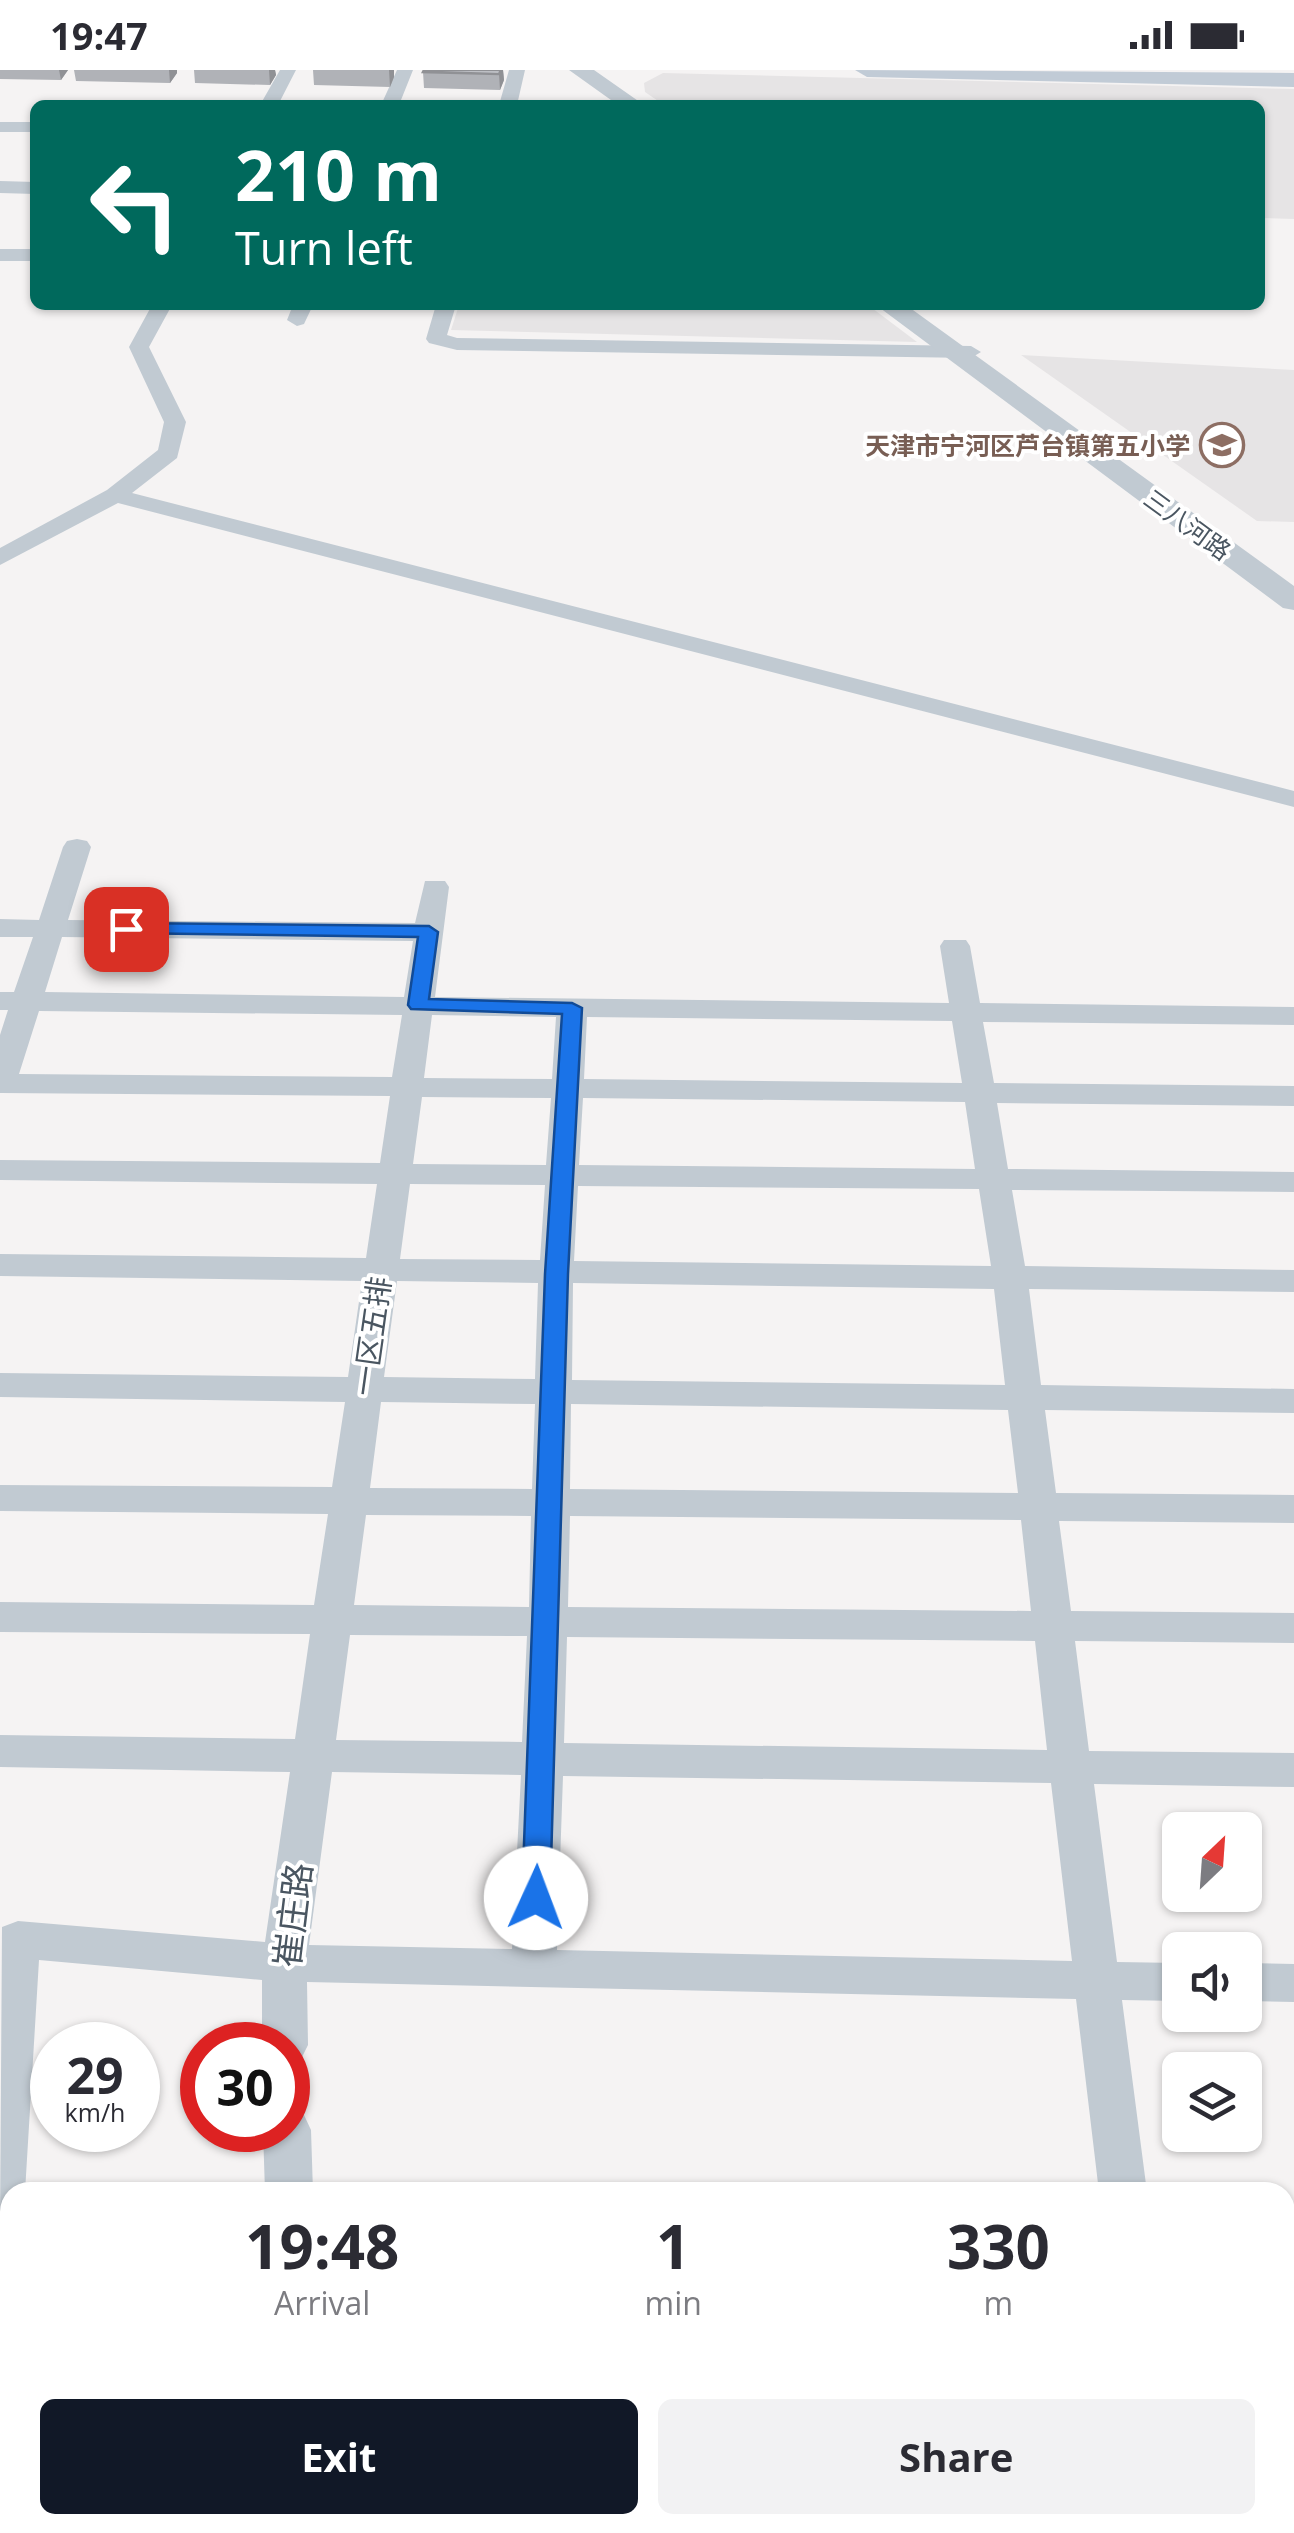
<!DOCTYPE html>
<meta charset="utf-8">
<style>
:root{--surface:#fff;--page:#f2f2f3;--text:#2b2b33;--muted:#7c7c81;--accent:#111827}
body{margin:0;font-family:"Open Sans","Noto Sans SC",sans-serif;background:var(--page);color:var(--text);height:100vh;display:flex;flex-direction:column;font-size:38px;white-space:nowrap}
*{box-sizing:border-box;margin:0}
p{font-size:32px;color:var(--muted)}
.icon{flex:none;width:55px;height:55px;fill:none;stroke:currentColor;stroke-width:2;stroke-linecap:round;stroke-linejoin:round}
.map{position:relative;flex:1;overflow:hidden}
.panel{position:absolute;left:0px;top:2112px;width:1295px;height:352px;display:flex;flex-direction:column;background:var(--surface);border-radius:30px 30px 0 0;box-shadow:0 2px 8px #0004}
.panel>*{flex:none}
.top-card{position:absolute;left:30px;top:30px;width:1235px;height:210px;border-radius:15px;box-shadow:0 2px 8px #0004;background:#00695c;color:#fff;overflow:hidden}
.needle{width:65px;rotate:25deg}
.controls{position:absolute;left:1162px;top:1742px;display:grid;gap:20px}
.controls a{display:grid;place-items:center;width:100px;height:100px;border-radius:15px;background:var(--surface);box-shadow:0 2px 8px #0004;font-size:50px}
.speed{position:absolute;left:30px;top:1952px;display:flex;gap:20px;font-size:50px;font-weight:700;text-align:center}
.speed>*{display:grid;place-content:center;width:130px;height:130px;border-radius:50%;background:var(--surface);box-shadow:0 2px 8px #0004;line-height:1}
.speed small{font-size:25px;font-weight:400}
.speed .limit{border:15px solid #d22;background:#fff;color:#111}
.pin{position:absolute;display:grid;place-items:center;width:85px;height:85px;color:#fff;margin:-42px;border-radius:20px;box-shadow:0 5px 15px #0006}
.me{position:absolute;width:110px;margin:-55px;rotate:2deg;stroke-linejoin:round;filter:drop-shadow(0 0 8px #0008)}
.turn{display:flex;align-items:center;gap:35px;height:210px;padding:0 40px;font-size:45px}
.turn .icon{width:130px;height:130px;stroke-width:2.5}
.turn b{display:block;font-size:70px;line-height:85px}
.eta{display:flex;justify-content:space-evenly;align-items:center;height:170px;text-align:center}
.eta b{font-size:60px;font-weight:700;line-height:70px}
.primary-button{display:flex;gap:20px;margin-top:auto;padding:20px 40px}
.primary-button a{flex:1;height:115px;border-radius:15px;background:var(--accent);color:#fff;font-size:40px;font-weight:700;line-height:115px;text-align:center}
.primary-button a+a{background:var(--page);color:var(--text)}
.status{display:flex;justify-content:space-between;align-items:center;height:70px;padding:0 50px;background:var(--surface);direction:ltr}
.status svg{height:28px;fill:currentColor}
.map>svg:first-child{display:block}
</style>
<div class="status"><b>19:47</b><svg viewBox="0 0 49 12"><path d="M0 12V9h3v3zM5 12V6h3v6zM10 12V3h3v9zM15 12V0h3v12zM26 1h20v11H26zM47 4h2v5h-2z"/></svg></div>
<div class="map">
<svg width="1294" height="2463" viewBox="0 0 1294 2463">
<rect width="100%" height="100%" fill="#f5f3f3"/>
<!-- education -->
<path fill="#e6e4e5" d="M663,3L1294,19V149L1260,148V35H664L645,22L644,13Z
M459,235H868L917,272L451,260Z
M1021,285L1294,300V452L1257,451Z"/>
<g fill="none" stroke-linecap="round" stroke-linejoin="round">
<!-- minor -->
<path fill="#c1cad2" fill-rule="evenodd" d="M280,0H296L278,35H260Z
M397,0H413L399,35H381Z
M509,0H525L517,35H499Z
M0,52H35V62H0Z
M0,111L35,112V124L0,123Z
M0,179H35V191H0Z
M152,235H172L149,277L186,352L177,388L132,423L1294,721V737L118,433L0,495V478L107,420L158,380L164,352L129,277Z
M293,235H313L304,254L297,256L287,250Z
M436,235H456L447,265L457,268L971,276L981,282L971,288L457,280L429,273L426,269Z
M77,769L87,771L91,777L68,850L415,853L425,811H445L449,817L435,927L949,933L940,876L944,870H966L970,876L980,933L1294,937V955L983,952L994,1013L1294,1016V1036L997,1033L1008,1099L1294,1102V1122L1012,1120L1025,1196L1294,1200V1222L1029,1219L1041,1315L1294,1319V1343L1045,1340L1056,1423L1294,1425V1453L1059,1451L1071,1541L1294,1543V1573L1075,1571L1089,1681L1294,1683V1717L1094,1714L1117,1892L1180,1893V1931L1122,1930L1147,2122H1099L1076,1929L307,1912L308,1975L301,1989L288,1994V1975H262V1910L39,1890L25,2122H10V2154L0,2158L2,1857L18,1851L265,1872L290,1702L0,1697V1665L295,1669L310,1564L0,1562V1532L314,1535L328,1444L0,1441V1415L332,1417L345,1332L0,1327V1303L348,1307L362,1211L0,1206V1184L366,1188L377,1114L0,1110V1090L380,1093L390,1026L0,1023V965L8,940H0V922H14L33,867H0V849L39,850L63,777L67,771ZM62,867L413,871L404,927L45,922ZM39,941L402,945L392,1007L19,1004ZM432,945L556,947L552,1009L424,1008ZM587,947L952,951L962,1013L584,1009ZM422,1027L551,1028L546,1095L413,1094ZM583,1028L965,1032L975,1099L579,1095ZM410,1114L545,1115L540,1190L400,1189ZM578,1116L979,1119L991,1196L574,1191ZM397,1211L538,1213L535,1309L384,1307ZM573,1213L994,1219L1005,1315L572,1310ZM381,1332L535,1334L532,1419L370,1418ZM571,1334L1008,1340L1018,1423L570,1419ZM366,1445L531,1446L529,1537L354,1535ZM570,1446L1021,1450L1031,1541L568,1537ZM350,1565L527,1566L522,1672L336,1670ZM567,1567L1035,1571L1047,1680L564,1673ZM332,1702L521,1705L512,1879L309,1875ZM563,1706L1051,1713L1072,1891L557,1880Z
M1245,1893L1294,1894V1932L1245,1931Z
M288,2039L304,2045L311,2060L313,2122H265L263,2060H288Z
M10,2329V2379L0,2380V2330Z
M271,2455H325V2463H271Z
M1147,2455H1201L1203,2463H1149Z"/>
<!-- tertiary -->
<path fill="#c1cad2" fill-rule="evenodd" d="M569,0H594L644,35H618Z
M876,235H906L1294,516V540L1283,538Z"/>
<!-- secondary -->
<path fill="#c1cbd6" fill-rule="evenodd" d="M855,0L1294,3V17L867,7Z"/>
</g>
<!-- wall -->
<path fill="#b0b2b7" d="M0,0H68L61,10L0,9Z
M74,0H177V3L170,13L76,11Z
M194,0H275L276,5L270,15L195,13Z
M313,0H394V7L390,17L314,15Z
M503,0L504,10L500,20L424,18L423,2Z"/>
<!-- shaded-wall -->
<path fill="#909195" d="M59,0H68L61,10Z
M169,0H177V3L170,13Z
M269,0H275L276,5L270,15Z
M389,0H394V7L390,17Z
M501,0H503L504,10L500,20L499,4Z"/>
<!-- building -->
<path fill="#cdcfd5" stroke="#909195" stroke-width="2.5" d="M424,0H501L499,4L423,2Z"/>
<!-- route -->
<path fill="#1a73e8" stroke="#114b97" stroke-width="2.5" d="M126,853L429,856L438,862L429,929L572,933L582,938L568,1204L550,1828L546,1836L536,1839L526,1836L522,1828L545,1204L562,944L411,939L408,935L418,867L119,863L116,859Z"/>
<!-- icons -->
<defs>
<symbol id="school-ring" viewBox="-11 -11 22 22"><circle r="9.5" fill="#fff" stroke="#8d6e63" stroke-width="1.5"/><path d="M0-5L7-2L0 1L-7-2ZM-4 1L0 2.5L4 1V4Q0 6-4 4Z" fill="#8d6e63"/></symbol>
</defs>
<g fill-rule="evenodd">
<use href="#school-ring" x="1197" y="350" width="50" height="50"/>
</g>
<g text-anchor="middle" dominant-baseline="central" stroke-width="8" stroke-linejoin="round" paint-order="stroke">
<!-- far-education labels -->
<g font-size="25" font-weight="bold" fill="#785e54" stroke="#fff" text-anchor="end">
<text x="1190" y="375">天津市宁河区芦台镇第五小学</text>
</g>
<!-- far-street labels -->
<g font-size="25" fill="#4a5661" stroke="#fff">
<text transform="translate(1188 454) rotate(36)">三八河路</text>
</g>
<!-- street labels -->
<g font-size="30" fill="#4a5661" stroke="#fff">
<text transform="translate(371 1266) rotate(-82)">一区五排</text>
</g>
<!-- near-street labels -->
<g font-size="35" fill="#4a5661" stroke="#fff">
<text transform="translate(292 1845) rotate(-83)">崔庄路</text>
</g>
</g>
</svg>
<div class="controls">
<a><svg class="needle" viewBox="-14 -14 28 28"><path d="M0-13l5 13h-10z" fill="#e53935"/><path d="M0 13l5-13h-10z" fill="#7c7c81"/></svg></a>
<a><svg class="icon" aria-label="sound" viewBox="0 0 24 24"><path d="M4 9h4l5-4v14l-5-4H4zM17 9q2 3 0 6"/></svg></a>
<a><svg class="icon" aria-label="layers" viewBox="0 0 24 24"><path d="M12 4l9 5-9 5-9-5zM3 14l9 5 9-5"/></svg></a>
</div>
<div class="speed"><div>29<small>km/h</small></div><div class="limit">30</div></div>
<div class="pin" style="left:126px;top:859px;background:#d93025"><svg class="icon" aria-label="arrive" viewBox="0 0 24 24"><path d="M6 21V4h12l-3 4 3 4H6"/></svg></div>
<svg class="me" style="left:536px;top:1828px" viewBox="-20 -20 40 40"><circle r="19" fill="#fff"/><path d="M0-13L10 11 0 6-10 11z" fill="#1a73e8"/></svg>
<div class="top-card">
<div class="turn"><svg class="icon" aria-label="left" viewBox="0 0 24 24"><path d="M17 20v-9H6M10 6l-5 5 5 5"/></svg><div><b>210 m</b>Turn left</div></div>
</div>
<section class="panel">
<div class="eta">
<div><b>19:48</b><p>Arrival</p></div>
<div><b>1</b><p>min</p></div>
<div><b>330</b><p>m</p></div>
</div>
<div class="primary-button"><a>Exit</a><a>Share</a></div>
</section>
</div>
